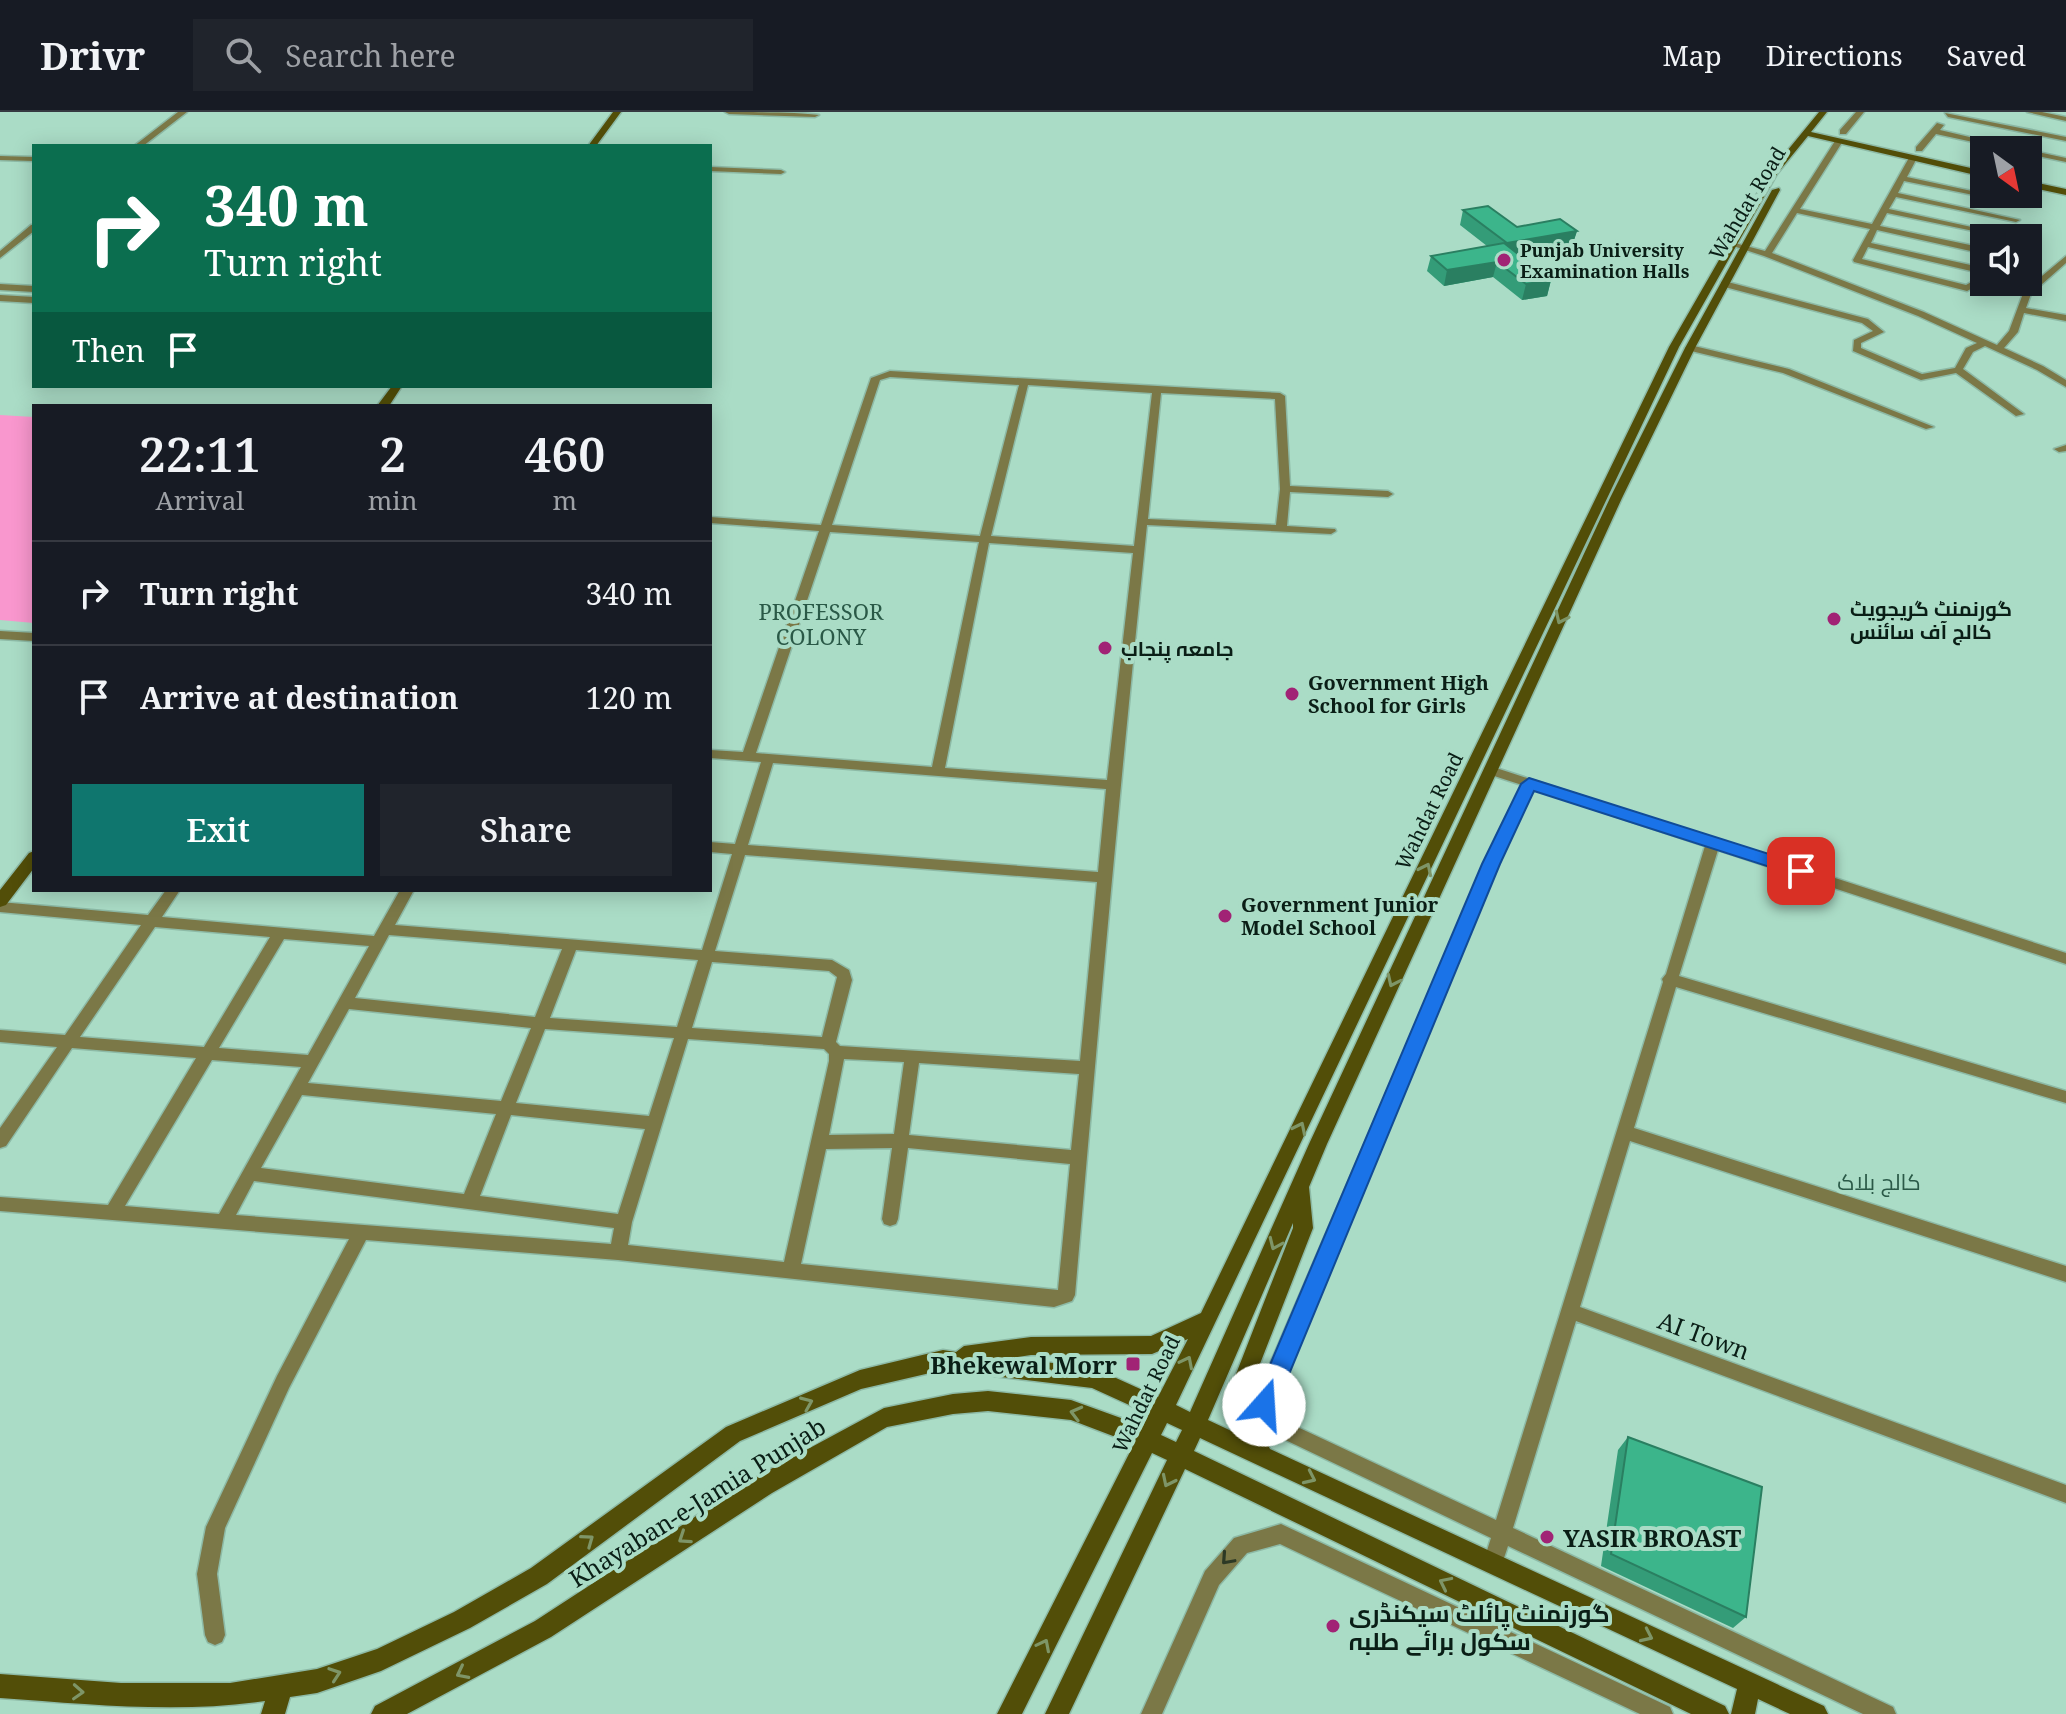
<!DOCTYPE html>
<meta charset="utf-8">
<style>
:root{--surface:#171b24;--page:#20242c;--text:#f1f3f6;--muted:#9ea1a6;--line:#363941;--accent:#0f766e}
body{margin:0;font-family:"Noto Serif",Cairo,serif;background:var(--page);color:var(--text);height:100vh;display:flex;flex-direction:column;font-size:30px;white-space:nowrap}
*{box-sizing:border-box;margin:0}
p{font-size:26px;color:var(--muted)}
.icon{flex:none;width:44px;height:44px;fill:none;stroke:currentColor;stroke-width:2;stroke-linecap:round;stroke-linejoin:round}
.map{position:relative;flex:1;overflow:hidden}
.sheet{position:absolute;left:32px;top:292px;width:680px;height:488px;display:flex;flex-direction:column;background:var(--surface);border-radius:0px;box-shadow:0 4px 20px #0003}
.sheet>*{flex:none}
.guide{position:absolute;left:32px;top:32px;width:680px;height:244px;border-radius:0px;box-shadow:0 4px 20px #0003;background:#0b6e4f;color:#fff;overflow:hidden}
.needle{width:52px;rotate:147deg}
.tools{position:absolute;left:1970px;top:24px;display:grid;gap:16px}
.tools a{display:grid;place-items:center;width:72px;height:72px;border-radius:0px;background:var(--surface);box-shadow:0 4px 20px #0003;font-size:40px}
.pin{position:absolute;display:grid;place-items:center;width:68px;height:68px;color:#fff;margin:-34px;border-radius:16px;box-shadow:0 4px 12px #0006}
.me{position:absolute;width:88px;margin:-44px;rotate:19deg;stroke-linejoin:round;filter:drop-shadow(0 0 6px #0008)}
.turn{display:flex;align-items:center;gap:28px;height:168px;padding:0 40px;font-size:36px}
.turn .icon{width:104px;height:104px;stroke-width:2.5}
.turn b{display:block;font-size:56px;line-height:68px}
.then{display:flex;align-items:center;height:76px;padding:0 40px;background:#0003;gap:16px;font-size:30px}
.eta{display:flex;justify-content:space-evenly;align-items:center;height:136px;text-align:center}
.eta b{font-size:48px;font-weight:600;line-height:56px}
.button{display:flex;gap:16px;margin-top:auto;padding:16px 40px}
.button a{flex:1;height:92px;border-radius:0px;background:var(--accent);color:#fff;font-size:32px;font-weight:600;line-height:92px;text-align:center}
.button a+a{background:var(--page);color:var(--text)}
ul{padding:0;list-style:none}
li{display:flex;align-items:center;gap:24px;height:104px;padding:0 40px;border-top:2px solid var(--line)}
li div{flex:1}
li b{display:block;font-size:30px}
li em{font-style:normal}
header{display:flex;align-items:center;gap:48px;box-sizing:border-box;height:112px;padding:0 40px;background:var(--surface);border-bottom:2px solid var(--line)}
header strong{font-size:38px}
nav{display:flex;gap:44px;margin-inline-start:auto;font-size:28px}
.search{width:560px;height:72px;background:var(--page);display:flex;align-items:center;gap:20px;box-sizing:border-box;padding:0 28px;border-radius:0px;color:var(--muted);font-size:30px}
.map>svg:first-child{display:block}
</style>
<header>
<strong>Drivr</strong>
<div class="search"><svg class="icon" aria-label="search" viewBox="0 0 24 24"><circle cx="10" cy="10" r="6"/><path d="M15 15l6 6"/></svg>Search here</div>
<nav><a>Map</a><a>Directions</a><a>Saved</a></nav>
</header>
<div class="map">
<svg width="2066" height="1602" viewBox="0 0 2066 1602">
<rect width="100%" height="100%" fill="#aadcc6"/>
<!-- green -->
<path fill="#f997ce" d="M0,303L34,305V511L0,508Z"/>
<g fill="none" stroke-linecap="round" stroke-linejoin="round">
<defs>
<path id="street" d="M178,0H187L143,34H134Z
M725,0C749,0 799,0 819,3L815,5L729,2Z
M1856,0H1864L1846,22H1840V18Z
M2027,0H2042L2066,5V9Z
M1945,1L2066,25V29L1948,5Z
M1937,11L1944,13L1940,18L2024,38H2010L1936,22L1922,39H1916V35Z
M1839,27L1843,29L1800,97L1872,112L1910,44H1913L1917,46L1907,65L2027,91L2023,93L1904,69L1898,81L2020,108L2016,110L1896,85L1889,97L2013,124L2007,126L1887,101L1880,114L1984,136V142L1877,118L1871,131L1984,156V162L1868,135L1862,147L1966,173L1984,163V170L1967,179L1854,150L1853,148L1870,117L1797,101L1772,141L1924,200L1997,233L2009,219L2024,179L2066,144V151L2031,182L2026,196L2066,203V209L2024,201L2018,220L2004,236L2043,254L2066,268V275L2037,258L1985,234L1973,240L1963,257L2024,302L2016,304L1956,261L1921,268L1853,239L1854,228L1873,219L1862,211L1721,174V170L1724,169L1868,207L1884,220L1861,231V236L1922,262L1955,256L1966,236L1977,231L1918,204L1764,144L1727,132L1731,130L1765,139L1835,29Z
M2027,38H2028L2066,46V50L2028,42Z
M0,44L34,45V49L0,48Z
M710,55L781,58L785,60L781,62L710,59Z
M2030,71L2037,73L2031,84H2025L2024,82H2028Z
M31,113H34V119L0,146V139Z
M0,172L34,174V180L0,178Z
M0,183L34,185V191L0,189Z
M1690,233L1789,257L1934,315L1926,317L1783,261L1687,238L1685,236Z
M890,259L1280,281L1285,284L1290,374L1388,379L1393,382L1388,385L1290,380L1287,414L1335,417L1336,419L1331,422L1147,413C1120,671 1097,927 1075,1183L1072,1189L1054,1195L618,1148L366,1128L289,1276L225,1416L217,1462L225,1523L222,1530L215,1533L208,1530L205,1523L197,1462L206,1415L277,1264L349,1127L0,1099V1085L108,1093L196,946L72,936L6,1034L0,1036V1016L57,935L0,930V918L65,923L141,813L0,800V790L148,803L166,778H180L162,805L374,824L400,778H414L395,813L702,838L732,742L710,740V730L735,732L761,650L710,646V638L743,640L819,419L710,411V405L821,413L871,266ZM890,265L1019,273L980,424L832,413L880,268ZM1028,273L1152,281L1134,434L991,424ZM1161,281L1275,287L1280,377L1276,413L1148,407ZM830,420L979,430L932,655L756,641ZM989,431L1133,441L1107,668L945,656ZM773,651L1106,677L1098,760L748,733ZM745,743L1097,770L1080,949L840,934L836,930L852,868L849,858L832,848L715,839ZM155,815L270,825L204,935L80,925ZM389,823L562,837L535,905L355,886ZM284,827L369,834L308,943L219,936ZM576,838L698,848L677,915L550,906ZM712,850L829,859L837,865L822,925L692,916ZM349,897L531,916L501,989L308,971ZM545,917L674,926L649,1004L516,991ZM688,927L824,937L829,942V949L784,1150L628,1133L632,1110ZM844,947L904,950L894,1022L829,1023ZM212,948L301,955L219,1102L125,1094ZM919,951L1079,962L1071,1038L909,1023ZM302,983L496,1002L464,1082L261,1056ZM511,1003L645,1017L618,1102L480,1084ZM892,1036L882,1107L884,1112L890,1114L896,1112L898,1107L908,1036L1070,1052L1058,1178L801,1152L826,1037ZM254,1069L614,1116L611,1132L236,1103Z
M2066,333V339L2059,340L2054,337Z
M0,519L34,521V529L0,527Z
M1490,654L2066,841V852L1718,738L1679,864L2066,979V991L1676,875L1634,1016L2066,1154V1170L1630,1029L1580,1195L2066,1373V1391L1576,1209L1513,1416L1893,1595L1896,1602H1863L1508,1434L1500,1458L1493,1461L1486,1458L1483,1451L1491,1426L1277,1324C1263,1314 1255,1301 1257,1282L1497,723L1522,673L1485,661L1484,658L1485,655ZM1533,677L1705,734L1666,862L1662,867L1663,870L1496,1408L1291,1312C1278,1303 1274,1297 1275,1282L1511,723Z
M1281,1412L1670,1595L1673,1602H1640L1280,1432L1247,1441L1219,1473L1162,1602H1141L1205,1459L1234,1426Z"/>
<path id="secondary" d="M613,0H621L596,34H588Z
M1819,0H1827L1811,20L1984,59V65L1808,24L1777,62L1679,235L1176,1293L1190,1300L1309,1032L1610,386L1685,236L1772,78L1779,76L1780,78L1695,236L1622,386L1327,1032L1309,1075L1313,1116L1249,1280L1253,1305L1270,1337L1824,1594L1828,1602H1790L1758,1587L1755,1602H1731L1737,1577L1200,1326L1194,1339L1725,1594L1729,1602H1691L1185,1357L1069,1602H1045L1167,1348L1152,1341L1022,1602H997L1134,1332L1071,1308L988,1299L953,1302L887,1315L772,1381L551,1525L407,1602H371L375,1594L535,1509L756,1365L884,1296L953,1282L988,1279L1071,1288L1143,1314L1149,1302L1092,1276L943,1258L861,1277L740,1329L547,1472L470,1516L381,1559L317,1581L290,1585L285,1602H261L265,1589C178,1602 87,1592 0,1586V1562L121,1571H230L317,1557L377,1537L454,1500L531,1456L726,1315L860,1258L943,1238L956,1240L964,1234L1031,1225L1151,1224L1201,1201L1669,235L1769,61ZM1293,1111V1116L1229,1280L1233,1307L1240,1323L1208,1308ZM1188,1227L1158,1285L1094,1256L1011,1246L1031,1243L1152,1242ZM1167,1311L1182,1318L1176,1330L1161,1323Z
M2028,69L2066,77V83L2028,75Z
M392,274H402L389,294H377Z
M34,739V756L6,793L0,795V778L29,741Z"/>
</defs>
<!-- street casing -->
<use href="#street" stroke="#8dbaa6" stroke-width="3"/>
<!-- secondary casing -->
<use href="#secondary" stroke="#8dbaa6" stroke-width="3"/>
<!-- street -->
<use href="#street" fill="#7b7847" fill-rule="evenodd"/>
<!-- secondary -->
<use href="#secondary" fill="#524e08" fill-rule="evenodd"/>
</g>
<!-- wall -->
<path fill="#349c78" d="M1463,98L1517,115L1577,119L1572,134L1520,144L1551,168L1547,184L1522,188L1493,165L1444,174L1427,159L1431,144L1487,134L1460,113Z
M1628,1325L1746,1505L1733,1516L1601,1454L1618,1338Z"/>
<!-- shaded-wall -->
<path fill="#2a7f61" d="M1577,119L1572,134L1503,147L1507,131Z
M1497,150L1493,165L1444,174L1447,158Z
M1551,168L1547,184L1522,188L1526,172Z"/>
<!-- building -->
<path fill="#3cb58b" stroke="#2a7f61" stroke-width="2" d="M1488,94L1517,115L1560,107L1577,119L1507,131L1463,98Z
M1504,131L1551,168L1526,172L1497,150L1447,158L1431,144Z
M1628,1325L1762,1375L1746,1505L1611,1442Z"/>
<!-- one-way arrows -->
<defs><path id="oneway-chevron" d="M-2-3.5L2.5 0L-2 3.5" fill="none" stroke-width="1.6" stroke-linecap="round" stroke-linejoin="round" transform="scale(2)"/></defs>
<g stroke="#7e9567">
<use href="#oneway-chevron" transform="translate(1561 506) rotate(115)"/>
<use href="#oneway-chevron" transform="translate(1426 757) rotate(-64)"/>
<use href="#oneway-chevron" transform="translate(1393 869) rotate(115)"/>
<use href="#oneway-chevron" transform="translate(1300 1016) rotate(-64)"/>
<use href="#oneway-chevron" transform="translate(1275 1132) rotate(114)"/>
<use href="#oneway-chevron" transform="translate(1187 1250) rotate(-63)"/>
<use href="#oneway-chevron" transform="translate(807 1291) rotate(-23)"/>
<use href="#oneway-chevron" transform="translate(1076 1301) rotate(-165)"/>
<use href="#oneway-chevron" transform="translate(1310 1366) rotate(25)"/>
<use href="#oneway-chevron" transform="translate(1168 1369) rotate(116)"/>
<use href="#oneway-chevron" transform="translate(684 1426) rotate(146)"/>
<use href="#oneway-chevron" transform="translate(588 1428) rotate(-36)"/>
<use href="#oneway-chevron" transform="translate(1445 1471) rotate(-154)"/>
<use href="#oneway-chevron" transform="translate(1647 1524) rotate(25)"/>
<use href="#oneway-chevron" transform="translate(1044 1533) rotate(-63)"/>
<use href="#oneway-chevron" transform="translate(462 1561) rotate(153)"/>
<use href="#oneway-chevron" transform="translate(335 1562) rotate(-19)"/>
<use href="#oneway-chevron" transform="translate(78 1580) rotate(3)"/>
</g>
<use stroke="#2c3925" href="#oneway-chevron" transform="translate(1227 1447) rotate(132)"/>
<!-- route -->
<path fill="#1a73e8" stroke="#114b97" stroke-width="2" d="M1529,666L1807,754L1809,759L1801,765L1534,679L1500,752L1273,1301L1264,1305L1256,1301L1253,1293L1482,752L1521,672Z"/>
<!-- markers -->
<g fill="#a12375" stroke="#aadcc6" stroke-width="3">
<circle cx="1504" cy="148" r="8"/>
<circle cx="1834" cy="507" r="8"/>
<circle cx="1105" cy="536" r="8"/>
<circle cx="1292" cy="582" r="8"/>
<circle cx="1225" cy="804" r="8"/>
<rect x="1125" y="1244" width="16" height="16" rx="4"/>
<circle cx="1547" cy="1425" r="8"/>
<circle cx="1333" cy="1514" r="8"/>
</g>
<g text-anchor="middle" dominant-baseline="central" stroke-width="8" stroke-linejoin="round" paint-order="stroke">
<!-- far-poi labels -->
<g font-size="18" font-weight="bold" fill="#0a1e16" stroke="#aadcc6" text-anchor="start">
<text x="1520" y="138">Punjab University<tspan x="1520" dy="21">Examination Halls</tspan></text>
</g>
<!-- street labels -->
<g font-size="20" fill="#0a1e16" stroke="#aadcc6">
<text transform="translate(1747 91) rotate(-59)">Wahdat Road</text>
<text transform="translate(1429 699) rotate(-64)">Wahdat Road</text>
<text transform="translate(1146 1282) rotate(-64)">Wahdat Road</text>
</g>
<!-- poi labels -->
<g font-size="20" font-weight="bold" fill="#0a1e16" stroke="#aadcc6" text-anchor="start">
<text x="1850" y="496">گورنمنٹ گریجویٹ<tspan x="1850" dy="23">کالج آف سائنس</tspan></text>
<text x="1121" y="536">جامعہ پنجاب</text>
<text x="1308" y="570">Government High<tspan x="1308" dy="23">School for Girls</tspan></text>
<text x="1241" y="792">Government Junior<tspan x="1241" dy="23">Model School</tspan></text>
</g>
<!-- neighbourhood labels -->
<g font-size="22" fill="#2a5947" stroke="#aadcc6">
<text x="821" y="499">PROFESSOR<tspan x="821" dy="25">COLONY</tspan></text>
<text x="1879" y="1069">کالج بلاک</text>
</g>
<!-- near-street labels -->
<g font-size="24" fill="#0a1e16" stroke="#aadcc6">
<text transform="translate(1704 1223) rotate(20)">AI Town</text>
<text transform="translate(697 1390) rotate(-32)">Khayaban-e-Jamia Punjab</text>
</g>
<!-- near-poi labels -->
<g font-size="24" font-weight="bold" fill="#0a1e16" stroke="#aadcc6" text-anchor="start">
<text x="1117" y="1252" text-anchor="end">Bhekewal Morr</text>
<text x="1563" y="1425">YASIR BROAST</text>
<text x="1349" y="1500">گورنمنٹ پائلٹ سیکنڈری<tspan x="1349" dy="28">سکول برائے طلبہ</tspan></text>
</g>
</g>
</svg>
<div class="tools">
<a><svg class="needle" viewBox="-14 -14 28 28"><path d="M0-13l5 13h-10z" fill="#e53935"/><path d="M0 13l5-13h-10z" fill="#9ea1a6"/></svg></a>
<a><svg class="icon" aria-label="sound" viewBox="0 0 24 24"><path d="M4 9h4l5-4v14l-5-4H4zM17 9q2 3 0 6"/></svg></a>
</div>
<div class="pin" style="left:1801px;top:759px;background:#d93025"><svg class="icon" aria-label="arrive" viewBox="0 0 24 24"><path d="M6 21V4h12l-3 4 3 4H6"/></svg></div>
<svg class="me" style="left:1264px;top:1293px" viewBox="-20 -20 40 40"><circle r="19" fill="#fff"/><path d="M0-13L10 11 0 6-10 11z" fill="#1a73e8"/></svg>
<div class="guide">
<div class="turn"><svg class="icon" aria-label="right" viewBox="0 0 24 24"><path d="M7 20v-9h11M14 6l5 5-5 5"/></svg><div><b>340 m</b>Turn right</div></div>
<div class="then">Then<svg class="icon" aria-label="arrive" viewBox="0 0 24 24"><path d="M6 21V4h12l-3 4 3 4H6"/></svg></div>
</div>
<section class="sheet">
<div class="eta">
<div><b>22:11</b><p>Arrival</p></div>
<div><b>2</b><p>min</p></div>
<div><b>460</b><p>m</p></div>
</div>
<ul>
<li><svg class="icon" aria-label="right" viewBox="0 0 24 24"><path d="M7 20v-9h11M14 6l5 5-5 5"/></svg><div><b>Turn right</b></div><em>340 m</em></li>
<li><svg class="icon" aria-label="arrive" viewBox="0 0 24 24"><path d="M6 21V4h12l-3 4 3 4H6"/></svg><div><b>Arrive at destination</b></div><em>120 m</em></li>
</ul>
<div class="button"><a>Exit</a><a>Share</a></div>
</section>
</div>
